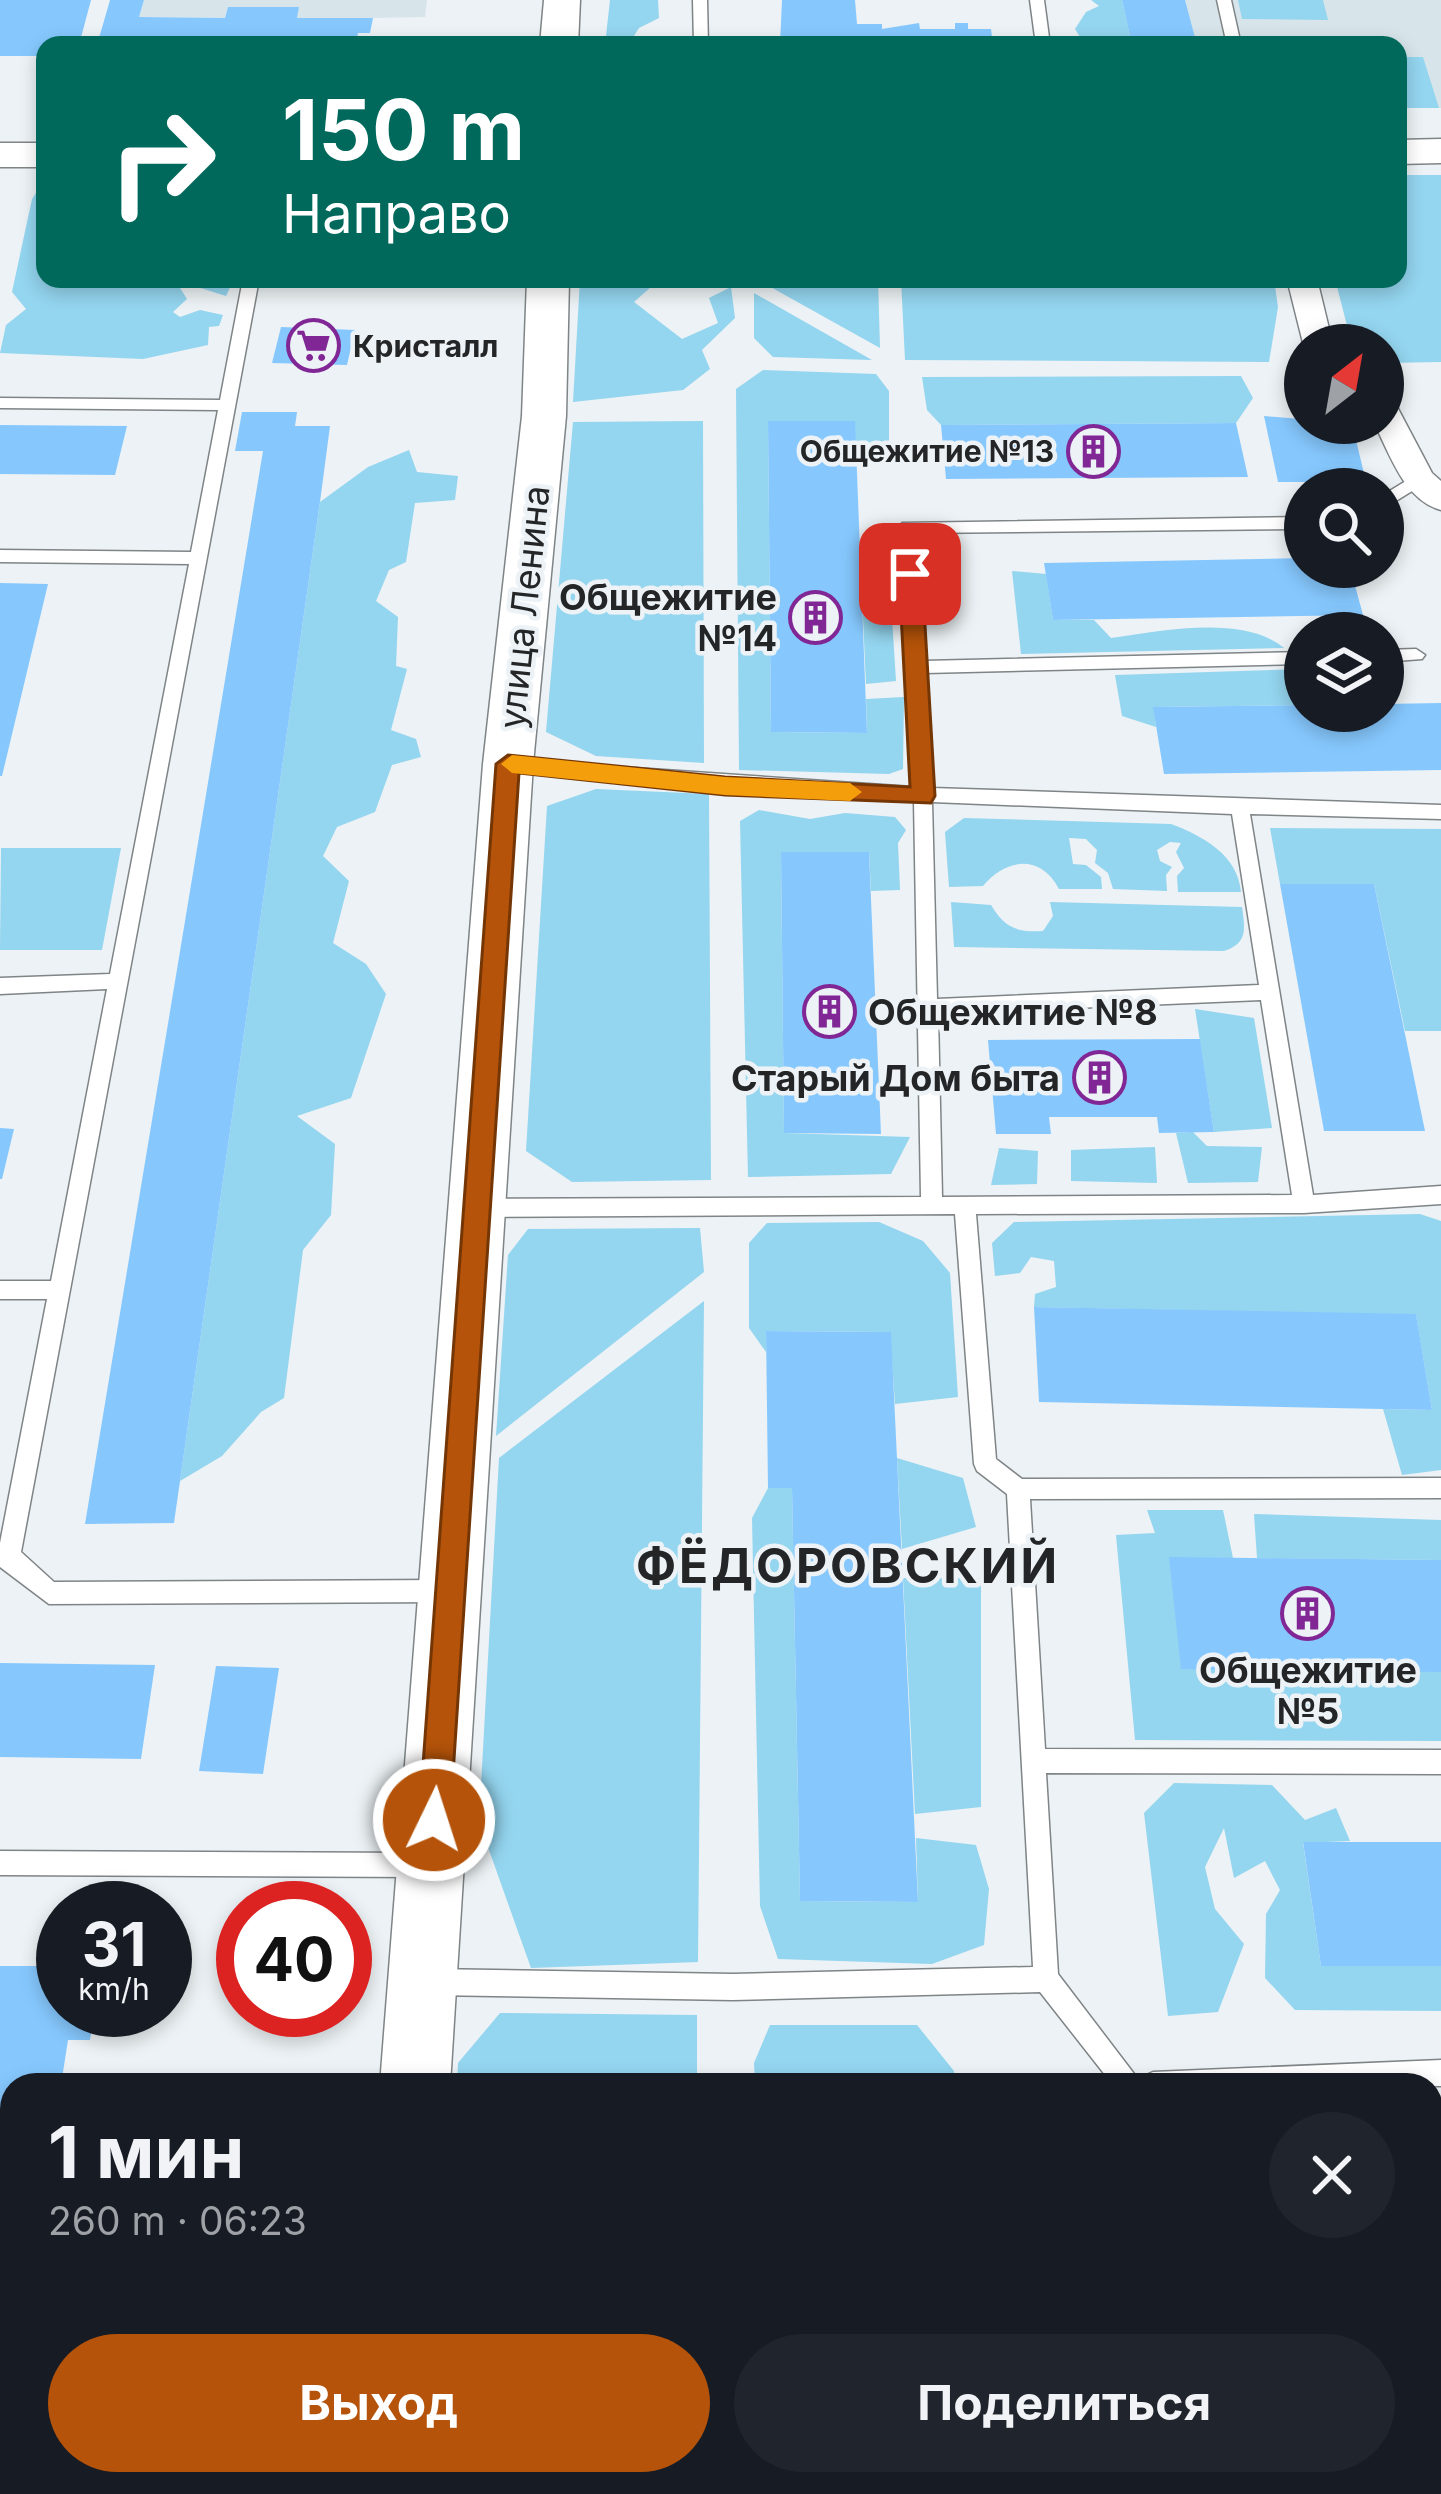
<!DOCTYPE html>
<html lang="ru">
<meta charset="utf-8">
<style>
:root{--surface:#171b24;--page:#20242c;--text:#f1f3f6;--muted:#9ea1a6;--accent:#b45309}
body{margin:0;font-family:Inter,sans-serif;background:var(--page);color:var(--text);height:100vh;display:flex;flex-direction:column;font-size:45px;white-space:nowrap}
*{box-sizing:border-box;margin:0}
p{font-size:39px;color:var(--muted)}
.icon{flex:none;width:66px;height:66px;fill:none;stroke:currentColor;stroke-width:2;stroke-linecap:round;stroke-linejoin:round}
.map{position:relative;flex:1;overflow:hidden}
.side{position:absolute;left:0px;top:2073px;width:1443px;height:423px;display:flex;flex-direction:column;background:var(--surface);border-radius:36px 36px 0 0;box-shadow:0 6px 18px #0003}
.side>*{flex:none}
.hud{position:absolute;left:36px;top:36px;width:1371px;height:252px;border-radius:24px;box-shadow:0 6px 18px #0003;background:#00695c;color:#fff;overflow:hidden}
.needle{width:78px;rotate:31deg}
.tools{position:absolute;left:1284px;top:324px;display:grid;gap:24px}
.tools a{display:grid;place-items:center;width:120px;height:120px;border-radius:50%;background:var(--surface);box-shadow:0 6px 18px #0003;font-size:60px}
.speed{position:absolute;left:36px;top:1881px;display:flex;gap:24px;font-size:60px;font-weight:700;text-align:center}
.speed>*{display:grid;place-content:center;width:156px;height:156px;border-radius:50%;background:var(--surface);box-shadow:0 6px 18px #0003;line-height:1}
.speed small{font-size:30px;font-weight:400}
.speed .limit{border:18px solid #d22;background:#fff;color:#111}
.pin{position:absolute;display:grid;place-items:center;width:102px;height:102px;color:#fff;margin:-51px;border-radius:24px;box-shadow:0 6px 18px #0006}
.me{position:absolute;width:132px;margin:-66px;rotate:4deg;stroke-linejoin:round;filter:drop-shadow(0 0 9px #0008)}
.turn{display:flex;align-items:center;gap:42px;height:252px;padding:0 48px;font-size:54px}
.turn .icon{width:156px;height:156px;stroke-width:2.5}
.turn b{display:block;font-size:84px;line-height:102px}
.round{display:grid;place-items:center;flex:none;width:126px;height:126px;border-radius:63px;background:var(--page)}
.head{display:flex;align-items:center;justify-content:space-between;height:204px;padding:0 48px}
h1{font-size:72px;font-weight:700;line-height:90px}
.primary-button{display:flex;gap:24px;margin-top:auto;padding:24px 48px}
.primary-button a{flex:1;height:138px;border-radius:72px;background:var(--accent);color:#fff;font-size:48px;font-weight:700;line-height:138px;text-align:center}
.primary-button a+a{background:var(--page);color:var(--text)}
.map>svg:first-child{display:block}
</style>
<div class="map">
<svg width="1441" height="2494" viewBox="0 0 1441 2494">
<rect width="100%" height="100%" fill="#ecf2f5"/>
<!-- built -->
<path fill="#d7e5eb" d="M144,0H427L425,17L373,18H297L298,7H228L225,18L139,17Z
M1122,0H1441V108H1398V45H1132Z"/>
<!-- green -->
<path fill="#94d5ef" d="M610,0H658L659,18L639,28L632,39L667,37L668,45H605Z
M1091,0H1122L1132,45H1085L1075,29L1086,12L1099,6Z
M1238,0H1323L1328,20L1242,19Z
M1423,57L1439,108H1398V57Z
M1398,175H1441V362L1383,363V345H1352L1335,279H1398Z
M45,179V279H234L226,296L175,280L187,299L173,312L180,317L200,310L223,315L219,326L209,327L208,345L143,359L0,353L6,325L26,309L12,292L32,199Z
M580,279H660L634,302L682,339L718,323L709,298L731,287L735,318L702,350L710,369L683,390L573,402Z
M878,279L880,348L758,280V279Z
M901,279H1274L1278,307L1269,362L905,360Z
M754,293L872,360L773,357L754,338Z
M763,370L876,374L889,391V456L856,455L854,421H768L771,732L867,733L866,699L904,697L903,769L889,774L739,770L736,389Z
M1241,376L1253,398L1236,423L941,425L927,410L922,377Z
M703,421L704,763L596,756L546,732L573,422Z
M409,450L417,472L458,476L455,500L415,503L406,562L389,570L376,601L398,617L396,666L407,669L391,730L416,739L421,757L392,765L375,812L337,827L323,856L349,881L333,943L366,964L386,994L351,1098L297,1116L335,1144L331,1215L303,1250L284,1398L261,1412L222,1456L180,1481L320,502L368,467Z
M860,553L888,554L896,681L866,684Z
M1012,571L1046,574L1053,620H1094L1111,638C1162,631 1243,614 1284,648L1021,654Z
M1305,669V705L1154,707L1156,727L1122,716L1115,675Z
M596,789L709,794L711,1180L572,1182L526,1151L547,806Z
M759,810L810,819L845,813L895,817L906,830L898,843L900,890L871,891L869,852H781L784,1133L910,1137L891,1174L748,1177L740,821Z
M964,818L1171,824C1203,836 1238,855 1241,892H1178L1177,876L1184,868L1176,852L1181,843L1170,842L1157,850L1160,861L1172,867L1166,875L1167,891L1113,889L1108,873L1095,863L1097,850L1086,839L1069,838L1073,864L1086,865L1101,877L1102,889H1059C1040,853 1005,859 983,886L949,887L945,832Z
M1270,828L1441,829V1031H1405L1374,884H1280Z
M1,848H121L102,950H0Z
M951,902L991,905C1004,927 1017,933 1043,931L1053,916L1050,902L1242,907C1245,929 1248,943 1224,951L954,947Z
M1195,1009L1254,1018L1272,1128L1214,1132Z
M1193,1132L1207,1146L1262,1147L1258,1182L1188,1183L1176,1133Z
M1155,1147L1157,1183L1071,1181V1150Z
M999,1148L1038,1151L1037,1184L991,1185Z
M1420,1214L1441,1221V1470L1402,1475L1383,1409L1432,1410L1416,1315L1034,1307L1035,1294L1056,1287L1054,1261L1031,1257L1020,1273L995,1276L992,1243L1014,1222Z
M879,1222L923,1241L950,1273L958,1397L895,1404L890,1332L767,1331L766,1352L749,1328V1243L767,1223Z
M700,1228L704,1272L496,1436L508,1255L528,1229Z
M704,1301L698,1962L531,1968L479,1822L499,1458Z
M897,1458L963,1478L976,1527L902,1549Z
M768,1488H792L800,1901L918,1902L916,1838L976,1845L989,1889L984,1945L932,1964L778,1959L760,1906L752,1518Z
M1147,1510H1223L1233,1558L1441,1672V1741L1135,1740L1116,1535L1155,1533Z
M1254,1514L1441,1520V1560L1257,1558Z
M903,1578H981V1807L915,1814Z
M1174,1783L1272,1785L1305,1820L1336,1808L1350,1841L1303,1843L1321,1966H1441V2011L1295,2010L1265,1978L1266,1914L1280,1890L1265,1861L1234,1878L1224,1828L1205,1867L1215,1909L1244,1944L1218,2012L1168,2016L1144,1813Z
M500,2013L697,2015V2085H457L458,2063Z
M770,2025H917L954,2071L955,2085H755L754,2063Z
M1431,2395H1441V2494H1223L1221,2484H1431Z
M431,2484H694V2494H430Z"/>
<!-- building -->
<path fill="#86c8fe" d="M0,0H91L79,45H45V56H0Z
M110,0H144L139,17L225,18L228,7H299L297,18H373L370,33H358L356,45H97Z
M782,0H855L857,24H882V29L919,23L920,29H955V23H968V29H991L993,45H780Z
M1122,0H1185L1197,45H1132Z
M281,327L355,330L347,365L272,363Z
M242,412H297L295,426H330L320,502L174,1523L85,1524L263,451H235Z
M1264,416L1352,423L1366,482H1278Z
M768,421H855L867,733L771,732Z
M1236,423L1248,477L946,479L941,425Z
M0,425L127,426L115,475L0,474Z
M1305,558V567H1350L1363,615L1053,620L1044,563Z
M0,583L48,584L2,776H0Z
M1441,703V770L1164,774L1153,707L1305,705V711H1383V704Z
M781,852H869L881,1134L784,1133Z
M1280,884H1374L1425,1131H1324Z
M1200,1039L1214,1132L1159,1133L1157,1117H1049L1051,1134H996L988,1040Z
M0,1128L14,1129L2,1179H0Z
M1034,1307L1416,1314L1432,1410L1039,1402Z
M766,1331L891,1332L918,1902L800,1901L792,1488H768Z
M1169,1557L1441,1560V1672L1181,1669Z
M0,1663L155,1665L141,1759L0,1757Z
M216,1666L279,1668L263,1774L199,1771Z
M1303,1842H1441V1966H1321Z
M0,1966H63V2010H95L90,2040H68L61,2085H12V2241H0Z
M0,2387L12,2388L8,2494H0Z
M806,2484H942V2494H806Z"/>
<g fill="none" stroke-linecap="round" stroke-linejoin="round">
<defs>
<path id="lane" d="M693,0H707L708,45H694Z
M1030,0H1044L1050,45H1036Z
M1217,0H1231L1241,45H1227Z
M243,279H259L21,1552L54,1582L444,1580L452,1583L456,1591L452,1599L444,1602L49,1604L0,1567V1543L47,1299H0V1281H51L107,989L0,994V978L110,974L189,564L0,562V550L191,552L218,410L0,408V398L220,400Z
M1419,473L1427,479L1425,483L1383,509V495Z
M1305,517V529L917,533L924,661L1305,652V664L925,673L932,788L1441,805V819L1250,814L1313,1195L1441,1186V1204L1304,1213L976,1214L996,1459L1022,1479L1441,1478V1498L1030,1499L1045,1749L1441,1750V1774L1046,1773L1058,1974L1141,2083L1144,2076L1153,2072L1441,2060V2086L1113,2085L1040,1992L733,2000L430,1995L421,1991L417,1982L421,1973L430,1969L733,1974L1033,1967L1007,1494L977,1471L974,1464L955,1214L477,1217L470,1214L467,1208L470,1202L477,1199L921,1197L914,801L509,771L500,764L503,759L913,787L902,523ZM932,802L1232,814L1259,985L937,999ZM1261,1000L1292,1195L942,1197L938,1014Z
M1416,649L1425,655L1422,659L1383,662V650Z
M0,1851L424,1853L433,1856L436,1865L433,1874L424,1877L0,1875Z
M0,2323H12V2351H0Z
M139,2484H167L165,2494H137Z"/>
<path id="street" d="M1287,279H1317L1333,345H1305V351Z
M1383,398L1394,401L1432,473L1441,481V510C1404,500 1390,454 1374,423H1383Z"/>
<path id="secondary" d="M544,0H580L578,45H540Z
M1441,139V163L1398,164V140Z
M0,143H45V167H0Z
M527,279H569L566,416L533,764L450,2085H380L483,764L522,416Z
M350,2484H426V2494H348Z"/>
</defs>
<!-- lane casing -->
<use href="#lane" stroke="#7f8486" stroke-width="3"/>
<!-- street casing -->
<use href="#street" stroke="#7f8486" stroke-width="3"/>
<!-- secondary casing -->
<use href="#secondary" stroke="#7f8486" stroke-width="3"/>
<!-- lane -->
<use href="#lane" fill="#fff" fill-rule="evenodd"/>
<!-- street -->
<use href="#street" fill="#fff" fill-rule="evenodd"/>
<!-- secondary -->
<use href="#secondary" fill="#fff" fill-rule="evenodd"/>
</g>
<!-- route -->
<path fill="#b45309" stroke="#753606" stroke-width="3" d="M910,566L922,574L935,796L931,803L725,795L519,773L450,1820L446,1831L434,1835L423,1831L419,1820L496,764L508,755L725,777L910,787L899,574Z"/>
<!-- slow -->
<path fill="#f59e0b" d="M512,755L725,777L850,783L862,792L850,801L725,795L512,773L501,764Z"/>
<!-- icons -->
<defs>
<symbol id="supermarket-ring" viewBox="-11 -11 22 22"><circle r="9.5" fill="#ecf2f5" stroke="#802795" stroke-width="1.5"/><path d="M-6-5.5h2.5l.6 2H6L4.5 2H-2.5L-4.4-4H-6ZM-1.5 3.2a1.3 1.3 0 1 0 .1 0ZM3 3.2a1.3 1.3 0 1 0 .1 0Z" fill="#802795"/></symbol>
<symbol id="building-ring" viewBox="-11 -11 22 22"><circle r="9.5" fill="#ecf2f5" stroke="#802795" stroke-width="1.5"/><path d="M-4-6H4V6H1V3H-1V6H-4ZM-2.5-4.3h1.7v1.8h-1.7ZM.8-4.3h1.7v1.8H.8ZM-2.5-1h1.7V.8h-1.7ZM.8-1h1.7V.8H.8Z" fill="#802795"/></symbol>
</defs>
<g fill-rule="evenodd">
<use href="#supermarket-ring" x="284" y="316" width="59" height="59"/>
<use href="#building-ring" x="1064" y="422" width="59" height="59"/>
<use href="#building-ring" x="786" y="588" width="59" height="59"/>
<use href="#building-ring" x="800" y="982" width="59" height="59"/>
<use href="#building-ring" x="1070" y="1048" width="59" height="59"/>
<use href="#building-ring" x="1278" y="1584" width="59" height="59"/>
</g>
<g text-anchor="middle" dominant-baseline="central" stroke-width="9" stroke-linejoin="round" paint-order="stroke">
<!-- far-poi labels -->
<g font-size="30" font-weight="bold" fill="#232526" stroke="#ecf2f5" text-anchor="start">
<text x="353" y="346">Кристалл</text>
<text x="1054" y="451" text-anchor="end">Общежитие №13</text>
</g>
<!-- poi labels -->
<g font-size="36" font-weight="bold" fill="#232526" stroke="#ecf2f5" text-anchor="end">
<text x="777" y="597">Общежитие<tspan x="777" dy="41">№14</tspan></text>
<text x="868" y="1012" text-anchor="start">Общежитие №8</text>
<text x="1060" y="1078">Старый Дом быта</text>
<text x="1308" y="1670" text-anchor="middle">Общежитие<tspan x="1308" dy="41">№5</tspan></text>
</g>
<!-- street labels -->
<g font-size="36" fill="#232526" stroke="#ecf2f5">
<text transform="translate(524 607) rotate(-84)">улица Ленина</text>
</g>
<!-- district labels -->
<g font-size="48" font-weight="bold" letter-spacing="3" fill="#232526" stroke="#ecf2f5">
<text x="848" y="1565">ФЁДОРОВСКИЙ</text>
</g>
</g>
</svg>
<div class="tools">
<a><svg class="needle" viewBox="-14 -14 28 28"><path d="M0-13l5 13h-10z" fill="#e53935"/><path d="M0 13l5-13h-10z" fill="#9ea1a6"/></svg></a>
<a><svg class="icon" aria-label="search" viewBox="0 0 24 24"><circle cx="10" cy="10" r="6"/><path d="M15 15l6 6"/></svg></a>
<a><svg class="icon" aria-label="layers" viewBox="0 0 24 24"><path d="M12 4l9 5-9 5-9-5zM3 14l9 5 9-5"/></svg></a>
</div>
<div class="speed"><div>31<small>km/h</small></div><div class="limit">40</div></div>
<div class="pin" style="left:910px;top:574px;background:#d93025"><svg class="icon" aria-label="arrive" viewBox="0 0 24 24"><path d="M6 21V4h12l-3 4 3 4H6"/></svg></div>
<svg class="me" style="left:434px;top:1820px" viewBox="-20 -20 40 40"><circle r="17" fill="#b45309" stroke="#fff" stroke-width="3"/><path d="M0-11L8 9 0 5-8 9z" fill="#fff"/></svg>
<div class="hud">
<div class="turn"><svg class="icon" aria-label="right" viewBox="0 0 24 24"><path d="M7 20v-9h11M14 6l5 5-5 5"/></svg><div><b>150 m</b>Направо</div></div>
</div>
<section class="side">
<div class="head"><div><h1>1 мин</h1><p>260 m · 06:23</p></div><a class="round"><svg class="icon" aria-label="close" viewBox="0 0 24 24"><path d="M6 6l12 12M18 6L6 18"/></svg></a></div>
<div class="primary-button"><a>Выход</a><a>Поделиться</a></div>
</section>
</div>
